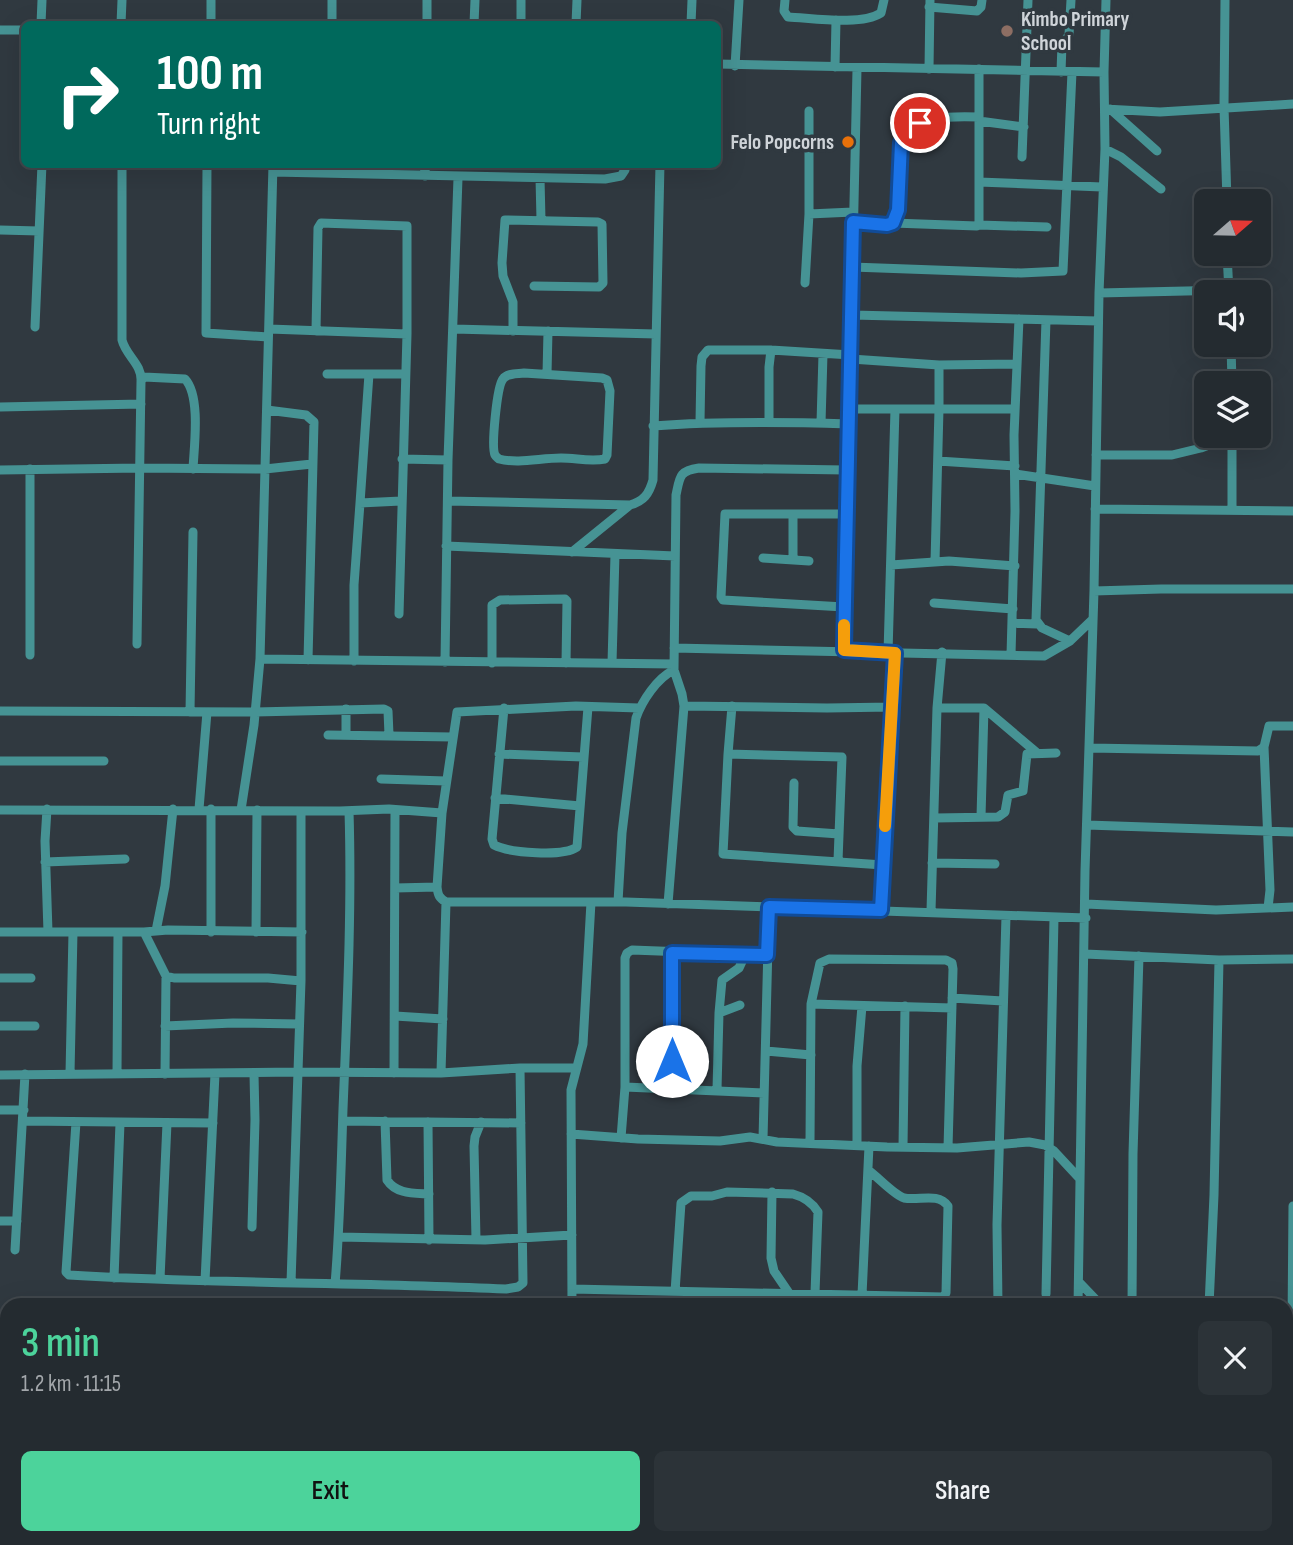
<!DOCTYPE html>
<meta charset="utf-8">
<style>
:root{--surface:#242b30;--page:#2c3338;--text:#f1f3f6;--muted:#a3a7ab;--line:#41474c;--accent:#4cd39b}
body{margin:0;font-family:"Sofia Sans Condensed",sans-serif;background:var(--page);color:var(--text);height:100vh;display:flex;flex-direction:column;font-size:26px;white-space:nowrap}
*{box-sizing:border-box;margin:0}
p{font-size:23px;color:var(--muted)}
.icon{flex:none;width:38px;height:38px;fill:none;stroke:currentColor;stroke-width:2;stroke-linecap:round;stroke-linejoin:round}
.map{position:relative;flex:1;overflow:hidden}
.side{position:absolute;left:0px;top:1298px;width:1293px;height:247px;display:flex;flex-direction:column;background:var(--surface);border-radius:21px 21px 0 0;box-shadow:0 7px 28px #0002,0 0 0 2px var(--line)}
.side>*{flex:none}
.hud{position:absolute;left:21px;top:21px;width:700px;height:147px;border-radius:10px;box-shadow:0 7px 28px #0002,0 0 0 2px var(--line);background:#00695c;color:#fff;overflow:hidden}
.needle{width:46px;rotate:70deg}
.tools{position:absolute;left:1194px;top:189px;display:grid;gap:14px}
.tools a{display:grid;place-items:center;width:77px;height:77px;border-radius:10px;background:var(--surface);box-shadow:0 7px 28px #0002,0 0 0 2px var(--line);font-size:35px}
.pin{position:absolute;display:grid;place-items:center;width:60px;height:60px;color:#fff;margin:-30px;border:4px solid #fff;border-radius:50%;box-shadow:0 2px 7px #0007}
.me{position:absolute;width:77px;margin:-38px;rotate:0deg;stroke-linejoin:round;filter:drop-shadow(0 0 5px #0008)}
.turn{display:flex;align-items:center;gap:24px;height:147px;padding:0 21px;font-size:32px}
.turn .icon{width:91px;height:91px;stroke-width:2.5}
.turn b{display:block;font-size:49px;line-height:60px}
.round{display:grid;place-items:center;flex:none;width:74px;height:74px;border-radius:10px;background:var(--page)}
.head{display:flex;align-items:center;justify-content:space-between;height:119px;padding:0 21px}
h1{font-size:42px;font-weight:600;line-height:52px;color:var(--accent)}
.cta{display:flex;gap:14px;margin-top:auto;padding:14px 21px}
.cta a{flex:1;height:80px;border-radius:10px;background:var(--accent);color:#111;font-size:28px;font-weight:600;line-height:80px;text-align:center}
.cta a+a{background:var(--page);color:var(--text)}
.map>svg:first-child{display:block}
</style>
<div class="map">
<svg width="1293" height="1545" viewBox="0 0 1293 1545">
<rect width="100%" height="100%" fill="#303940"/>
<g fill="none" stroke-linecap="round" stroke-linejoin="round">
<!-- minor -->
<path stroke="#469394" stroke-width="9" d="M785,0L784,11L788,17C812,18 861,26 881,13L884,0
M1225,0L1224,107L1227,201
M929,7L977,11L981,7L982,0
M41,24L42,0
M121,24L122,0
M211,24V0
M332,24V0
M427,24V0
M474,24L475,0
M521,24V0
M576,24L577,0
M691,24L692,0
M0,30H24
M718,64L1104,72
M735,66L739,0
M835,67L836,20
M929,69L930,0
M979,69V182
M1061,72L1062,44L1069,35L1071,0
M1105,109L1160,112L1293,104
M1110,109L1157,151
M979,121L1024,127
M1105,149L1121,157L1161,189
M1022,157L1028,0
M122,164V340C126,356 142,364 141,381
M207,164L206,333L268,337
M273,172L605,179L621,176L625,170V164
M425,176V164
M540,178L541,220
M809,214L853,212
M853,222L893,223L898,210C901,135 891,114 979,117
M893,223L977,226L979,223V182L1102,187
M979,225L1047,227
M0,230L39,231
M1227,254L1229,292
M852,267L1021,273L1063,271L1072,72
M805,283L809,214V111
M1099,293L1229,290
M852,315L1098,321
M1046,320L1036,620L1042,628L1070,641
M35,327L42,164
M269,329L407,334
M454,329L656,334
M316,331L318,228L321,223L407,226V334L399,614
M513,331V302L503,276L502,263L505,220L598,222L602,224L603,283L599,287L534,286
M1231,345L1232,383
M851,359L939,365
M524,373L602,378L607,380L610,391L607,455L605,459C590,462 576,458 561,458C540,458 519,464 499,459C498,458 496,457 495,455C491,447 497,386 503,379C507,373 517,374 524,373Z
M327,374H405
M547,374L548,331
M0,407L141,404
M849,409H939V365L1017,364
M267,410L306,415L314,422L308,660
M700,422L701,366L702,357L708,350H771L851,355
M769,422V367L771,350
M821,423L823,354
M653,426C719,421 783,422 849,424
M1232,436V510
M1096,455H1172L1201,448L1232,436
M402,459L448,460
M938,461L1015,466
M0,470L140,468L265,469L312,464
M1015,474L1095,486
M448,501L630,505C644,501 649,494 653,480L660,164
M360,503L369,374
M1095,509L1293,511
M446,546L675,556
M572,552L630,505
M763,558L809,561
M793,560V514
M935,562L939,409H1015
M891,565L949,561L1015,566
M1094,591L1161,589H1293
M934,603L1013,609
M844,607L723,600L721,597L725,514H846
M1012,623L1037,624
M137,644L141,381L144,377L185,379C201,396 194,447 193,469
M674,648L1044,656L1070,641L1093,619
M844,650L857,69
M888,653L895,409
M30,655V469
M1011,655L1015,511L1014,435L1019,319
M260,659L674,664
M354,661V585L360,503L401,501
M445,662L448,460L458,178
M492,663V605L500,600L565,599L567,601L566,663
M612,663L615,554
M684,706L827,708L892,707
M732,706L728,754L842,757L838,861
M504,708L492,839L494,845C510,853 563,857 577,847L588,707
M639,708L576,706L457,712L442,813L437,887C438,895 439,898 446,902H626L1086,918
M937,708H984L1036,752
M0,711L255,712L384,709L388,711L389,735
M190,712L193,532
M328,735L452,737
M346,735V709
M1264,747L1270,890L1268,908
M1090,748L1258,751L1264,747L1269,726H1293
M499,754L583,757
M728,754L723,854L883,865
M0,761H104
M381,779L446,781
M794,783L793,827L797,831L839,834
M495,798L580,806
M47,809L45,841L48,932
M199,809L207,712
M211,809V932
M0,810L340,811L389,809L442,813
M241,810L254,725L260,659L273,164
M981,817L984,708
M935,818L998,817L1005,812L1008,795L1023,791L1027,754L1056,753
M1087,825L1293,832
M45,862L125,859
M932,863L995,864
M395,888L437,887
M618,902L622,833L636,718C642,701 657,678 674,670
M668,904L684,706L682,694L674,670L676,495C680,476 679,471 699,468L846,470
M1086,904L1216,910L1293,907
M881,910L895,653
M931,911L937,708L942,652
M156,931L165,886L173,809
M0,932H144L168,930L302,932
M144,932L166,976L174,978H268L301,981
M256,932L257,810
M1085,954L1219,960L1293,959
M0,978H31
M952,998L1003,1001
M811,1004L952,1008
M719,1013L722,980L739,968L745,955
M395,1016L443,1019
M0,1026H35
M165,1026L233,1023L299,1024
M766,1051L811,1055
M394,1073L395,810
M441,1073L446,902
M70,1074L73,932
M117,1074L118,932
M165,1074L166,976
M0,1075L298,1072L441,1073L520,1068H576
M625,1087V958L627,953L632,950L767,955
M672,1088V953
M717,1090L719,1013L740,1005
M0,1110H24
M24,1121L213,1123
M343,1121L521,1123
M385,1121L387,1180C396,1194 413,1193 429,1194
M76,1122L66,1272L69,1275C214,1284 360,1282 506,1289L518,1287L523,1283L520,1068
M428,1122L429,1240
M571,1134L638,1139L720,1141L750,1137L777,1142L887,1147L957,1148L1029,1142L1045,1145L1054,1151L1080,1179
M621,1138L625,1087L764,1093
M763,1139L769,907
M810,1143L811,1004L820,963L829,959L946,960L952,963L953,969L948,1148
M857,1145V1066L862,1006
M903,1147L905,1006
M772,1192L771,1258L774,1271L789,1293
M0,1221H17
M252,1227L255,1120L254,1074
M339,1237L485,1240L572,1235
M476,1240L474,1146L475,1137L481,1122
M15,1250L25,1074
M114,1278L120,1123
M160,1279L167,1123
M205,1281L215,1074
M1079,1282L1102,1306
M291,1283L301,981V811
M335,1284C340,1226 341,1167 343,1109C347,1010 352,910 349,811
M572,1289L943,1297L946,1293L948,1206C938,1192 919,1201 904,1198C894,1195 878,1177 868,1170
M675,1292L681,1203L691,1196H712L727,1192L793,1194C804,1197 812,1202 818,1212L815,1293
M1046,1294L1054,918
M862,1295L869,1146
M572,1306L571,1090L583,1044L591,902
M998,1306L997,1225L1006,916
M1078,1306L1085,871L1094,591L1099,293L1105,149L1104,72L1106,0
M1132,1306L1133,1154L1139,956
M1209,1306L1214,1195L1219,960
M1292,1326L1293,1206
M1286,1422H1293
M1008,1538L1009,1545
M1228,1538L1290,1544
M1290,1545L1293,1511"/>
</g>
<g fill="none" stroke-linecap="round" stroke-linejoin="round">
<defs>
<path id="route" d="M672,1061V953L767,955L769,907L881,910L895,653L844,650L853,222L887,225L893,223L898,210L901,143L909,130L920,123"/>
</defs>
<!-- route casing -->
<use href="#route" stroke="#114b97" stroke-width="18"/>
<!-- route -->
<use href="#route" stroke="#1a73e8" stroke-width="12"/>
<!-- slow -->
<path stroke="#f59e0b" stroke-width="12" d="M844,625V650L895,653L885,826"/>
</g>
<!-- markers -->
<circle fill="#8d6e63" stroke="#303940" stroke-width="2.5" cx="1007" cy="31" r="7"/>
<circle fill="#e8710a" stroke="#303940" stroke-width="2.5" cx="848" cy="142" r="7"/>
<g text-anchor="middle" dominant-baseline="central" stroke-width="7" stroke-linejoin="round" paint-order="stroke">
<!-- poi labels -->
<g font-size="21" font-weight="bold" fill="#cfd4d9" stroke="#303940" text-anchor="start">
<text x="1021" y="19">Kimbo Primary<tspan x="1021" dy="24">School</tspan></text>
<text x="834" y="142" text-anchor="end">Felo Popcorns</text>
</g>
</g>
</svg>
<div class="tools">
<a><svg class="needle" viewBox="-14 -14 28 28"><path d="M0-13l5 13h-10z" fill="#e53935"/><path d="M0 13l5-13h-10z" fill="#a3a7ab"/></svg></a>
<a><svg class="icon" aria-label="sound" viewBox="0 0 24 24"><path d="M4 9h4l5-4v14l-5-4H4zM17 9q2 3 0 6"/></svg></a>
<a><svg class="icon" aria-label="layers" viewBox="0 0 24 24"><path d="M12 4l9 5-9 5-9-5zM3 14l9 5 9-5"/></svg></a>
</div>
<div class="pin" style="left:920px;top:123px;background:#d93025"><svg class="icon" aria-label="arrive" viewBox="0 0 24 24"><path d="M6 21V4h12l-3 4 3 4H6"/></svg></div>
<svg class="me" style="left:672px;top:1061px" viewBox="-20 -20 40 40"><circle r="19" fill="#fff"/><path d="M0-13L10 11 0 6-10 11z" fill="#1a73e8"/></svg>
<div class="hud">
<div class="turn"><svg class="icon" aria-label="right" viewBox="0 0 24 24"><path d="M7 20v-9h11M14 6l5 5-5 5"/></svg><div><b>100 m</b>Turn right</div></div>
</div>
<section class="side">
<div class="head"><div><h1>3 min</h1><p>1.2 km · 11:15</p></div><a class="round"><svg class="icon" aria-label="close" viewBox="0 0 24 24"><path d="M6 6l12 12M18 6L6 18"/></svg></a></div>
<div class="cta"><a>Exit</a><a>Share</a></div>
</section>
</div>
